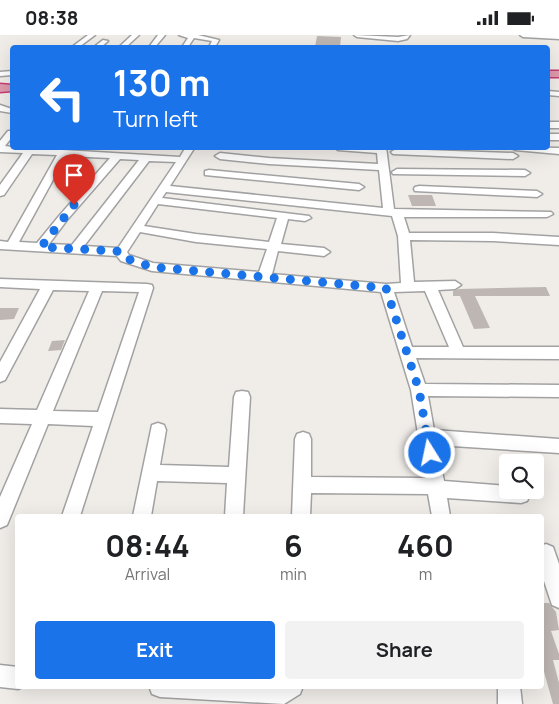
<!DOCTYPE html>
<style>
:root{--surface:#fff;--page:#f2f2f2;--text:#202124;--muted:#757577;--accent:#1a73e8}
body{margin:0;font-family:Manrope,sans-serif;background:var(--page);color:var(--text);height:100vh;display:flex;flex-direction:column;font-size:19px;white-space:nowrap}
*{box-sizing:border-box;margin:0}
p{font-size:16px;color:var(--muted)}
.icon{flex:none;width:28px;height:28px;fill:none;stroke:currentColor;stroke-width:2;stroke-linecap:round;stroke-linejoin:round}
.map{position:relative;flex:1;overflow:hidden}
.details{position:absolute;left:15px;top:479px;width:529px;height:175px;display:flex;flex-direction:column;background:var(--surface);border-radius:5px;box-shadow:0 5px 20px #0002}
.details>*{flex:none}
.banner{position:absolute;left:10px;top:10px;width:540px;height:105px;border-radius:5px;box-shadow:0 5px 20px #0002;background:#1a73e8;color:#fff;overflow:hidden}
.fabs{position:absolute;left:499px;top:419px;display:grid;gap:10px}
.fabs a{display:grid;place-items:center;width:45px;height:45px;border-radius:5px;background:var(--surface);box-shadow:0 5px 20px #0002;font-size:25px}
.pin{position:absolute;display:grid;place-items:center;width:42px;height:42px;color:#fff;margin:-51px -21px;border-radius:50% 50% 50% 0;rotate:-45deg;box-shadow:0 0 5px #0007}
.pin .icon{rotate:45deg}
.me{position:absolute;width:55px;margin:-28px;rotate:350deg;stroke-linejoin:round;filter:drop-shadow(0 0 4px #0008)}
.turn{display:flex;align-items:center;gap:18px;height:105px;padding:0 20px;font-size:22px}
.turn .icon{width:65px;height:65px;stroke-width:2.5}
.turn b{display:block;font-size:35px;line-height:42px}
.eta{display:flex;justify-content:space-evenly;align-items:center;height:85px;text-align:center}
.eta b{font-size:30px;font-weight:700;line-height:35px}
.primary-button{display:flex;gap:10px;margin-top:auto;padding:10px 20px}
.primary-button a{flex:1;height:58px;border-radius:5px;background:var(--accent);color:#fff;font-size:20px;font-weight:700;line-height:58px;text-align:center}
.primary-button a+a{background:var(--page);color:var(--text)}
.status{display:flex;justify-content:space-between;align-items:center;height:35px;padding:0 25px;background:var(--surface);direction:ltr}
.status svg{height:14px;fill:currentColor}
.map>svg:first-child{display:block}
</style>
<div class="status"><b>08:38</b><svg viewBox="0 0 49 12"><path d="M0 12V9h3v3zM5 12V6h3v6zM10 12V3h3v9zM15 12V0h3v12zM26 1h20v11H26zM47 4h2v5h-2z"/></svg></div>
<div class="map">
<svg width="559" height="669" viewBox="0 0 559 669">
<rect width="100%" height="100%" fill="#f0ede9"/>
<!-- building -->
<path fill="#bdb6b2" d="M317,1L341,2L340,12H315Z
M408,160H432L436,171H412Z
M546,252L550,261H475L490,293L474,294L460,261H453V256L459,254Z
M0,273H19L14,284L0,285Z
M65,305L61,315L48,316L52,306Z
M541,568H549L556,577L559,595L551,596L559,619V625H553L559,648V669H553L541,626Z"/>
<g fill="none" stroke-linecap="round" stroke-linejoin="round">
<defs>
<path id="minor" d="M88,0H95L79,12H72Z
M132,0H139L126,12H119Z
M158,0H165L155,12H149Z
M179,0H198L219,5L215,12H209L212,6L194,3L188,12H182L188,3Z
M354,0L398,2L410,0L407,4L398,6L357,2Z
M520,0H559V4L523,2Z
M103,5L108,6L101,12H94Z
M12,36V40L0,41V37Z
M548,56L559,57V61L548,60Z
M0,70L12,74V78L0,76Z
M548,87H559V93H548Z
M8,96H12V102L5,111L12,112L180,122L186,112H195L170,151L383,173L379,135L269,129L220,124L215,121L220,118L269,123L378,129L377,118L338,115L334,112H386L394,174L551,177L553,179L547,182H404L409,198H493L559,202V210L493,206L410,205L414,247L455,246L461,250L455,254L438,255L463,312H559V324L416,323L425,349L559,350V362L428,361L434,395L559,404V418L437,410L444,446L508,451V455H528L530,460L527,466L521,468L447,463L450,481H432L428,459L311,458L310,481H292L295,404L297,399L303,397L309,399L311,404V442L425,443L411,355L381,257L152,236L121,226L117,221L0,214V206L8,207L57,120L32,119L4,160L0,161V150L23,118L0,117V106ZM66,121L110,123L59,181L37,208L19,207ZM120,124L139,125L72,210L49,209L67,185ZM149,126L176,127L118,213L84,211ZM166,157L392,181L398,201L401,248L386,249L272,239L278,216L324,221L330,217L324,213L281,209L288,184L305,186L311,183L309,181L162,163ZM158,169L277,183L269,207L196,199L144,191ZM140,197L196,207L267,214L259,237L153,228L129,220L127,217ZM425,256L449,312H412L394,257Z
M548,99H559V105H548Z
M511,112L559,113V119L515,115Z
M396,114L513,118L518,121L513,124L393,119L391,117Z
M397,134L525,135L530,138L525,141L393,139L392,137Z
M209,135L359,149L364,152L359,155L205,140V136Z
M419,151L537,156L542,159L537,162L415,156L414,154L415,152Z
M0,244L147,249L152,250L153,253L80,481H62L93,391L48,389L7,490L0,493V462L32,389L0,388V374L37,375L89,256L53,255L5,345L0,347V327L40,254L0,252ZM102,256L139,257L98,377L53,376Z
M242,356L248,357L250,362L243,481H225L227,448L157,446L151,481H133L152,390L158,388L164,390L166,395L160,430L229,432L234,362L236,357Z
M546,509L553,512L559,529V573L552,570L541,537V511Z
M0,630L18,632V651H25L18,654L0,652Z
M149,651H303L300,659L284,669L160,662L152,659Z
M498,651H520L522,669H498Z"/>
<path id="highway" d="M548,36H559V42H548Z
M0,49L12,50V56L0,57Z"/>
</defs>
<!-- minor casing -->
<use href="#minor" stroke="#a2a2a2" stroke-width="3"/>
<!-- highway casing -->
<use href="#highway" stroke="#c73d76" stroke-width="3"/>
<!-- minor -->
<use href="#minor" fill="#fff" fill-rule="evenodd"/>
<!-- highway -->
<use href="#highway" fill="#de9aac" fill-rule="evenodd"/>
</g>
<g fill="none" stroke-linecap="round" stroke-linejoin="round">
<!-- route -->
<path stroke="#1a73e8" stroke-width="9" stroke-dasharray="0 16.2" d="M74,170L41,212L116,216L120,217L125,223L152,232L386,253L419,355L430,418"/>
</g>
</svg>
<div class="fabs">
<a><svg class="icon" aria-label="search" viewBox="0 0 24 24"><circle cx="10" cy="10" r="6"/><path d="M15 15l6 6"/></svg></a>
</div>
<div class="pin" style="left:74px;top:170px;background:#d93025"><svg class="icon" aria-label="arrive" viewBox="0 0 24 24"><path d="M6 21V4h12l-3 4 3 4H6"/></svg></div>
<svg class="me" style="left:430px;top:418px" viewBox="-20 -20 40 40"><circle r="17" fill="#1a73e8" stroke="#fff" stroke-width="3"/><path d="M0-11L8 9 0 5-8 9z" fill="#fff"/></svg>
<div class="banner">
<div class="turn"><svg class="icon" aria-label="left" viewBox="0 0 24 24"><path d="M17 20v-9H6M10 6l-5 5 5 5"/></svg><div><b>130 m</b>Turn left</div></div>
</div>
<section class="details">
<div class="eta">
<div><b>08:44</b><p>Arrival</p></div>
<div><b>6</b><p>min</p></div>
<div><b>460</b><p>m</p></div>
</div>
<div class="primary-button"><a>Exit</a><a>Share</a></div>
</section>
</div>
